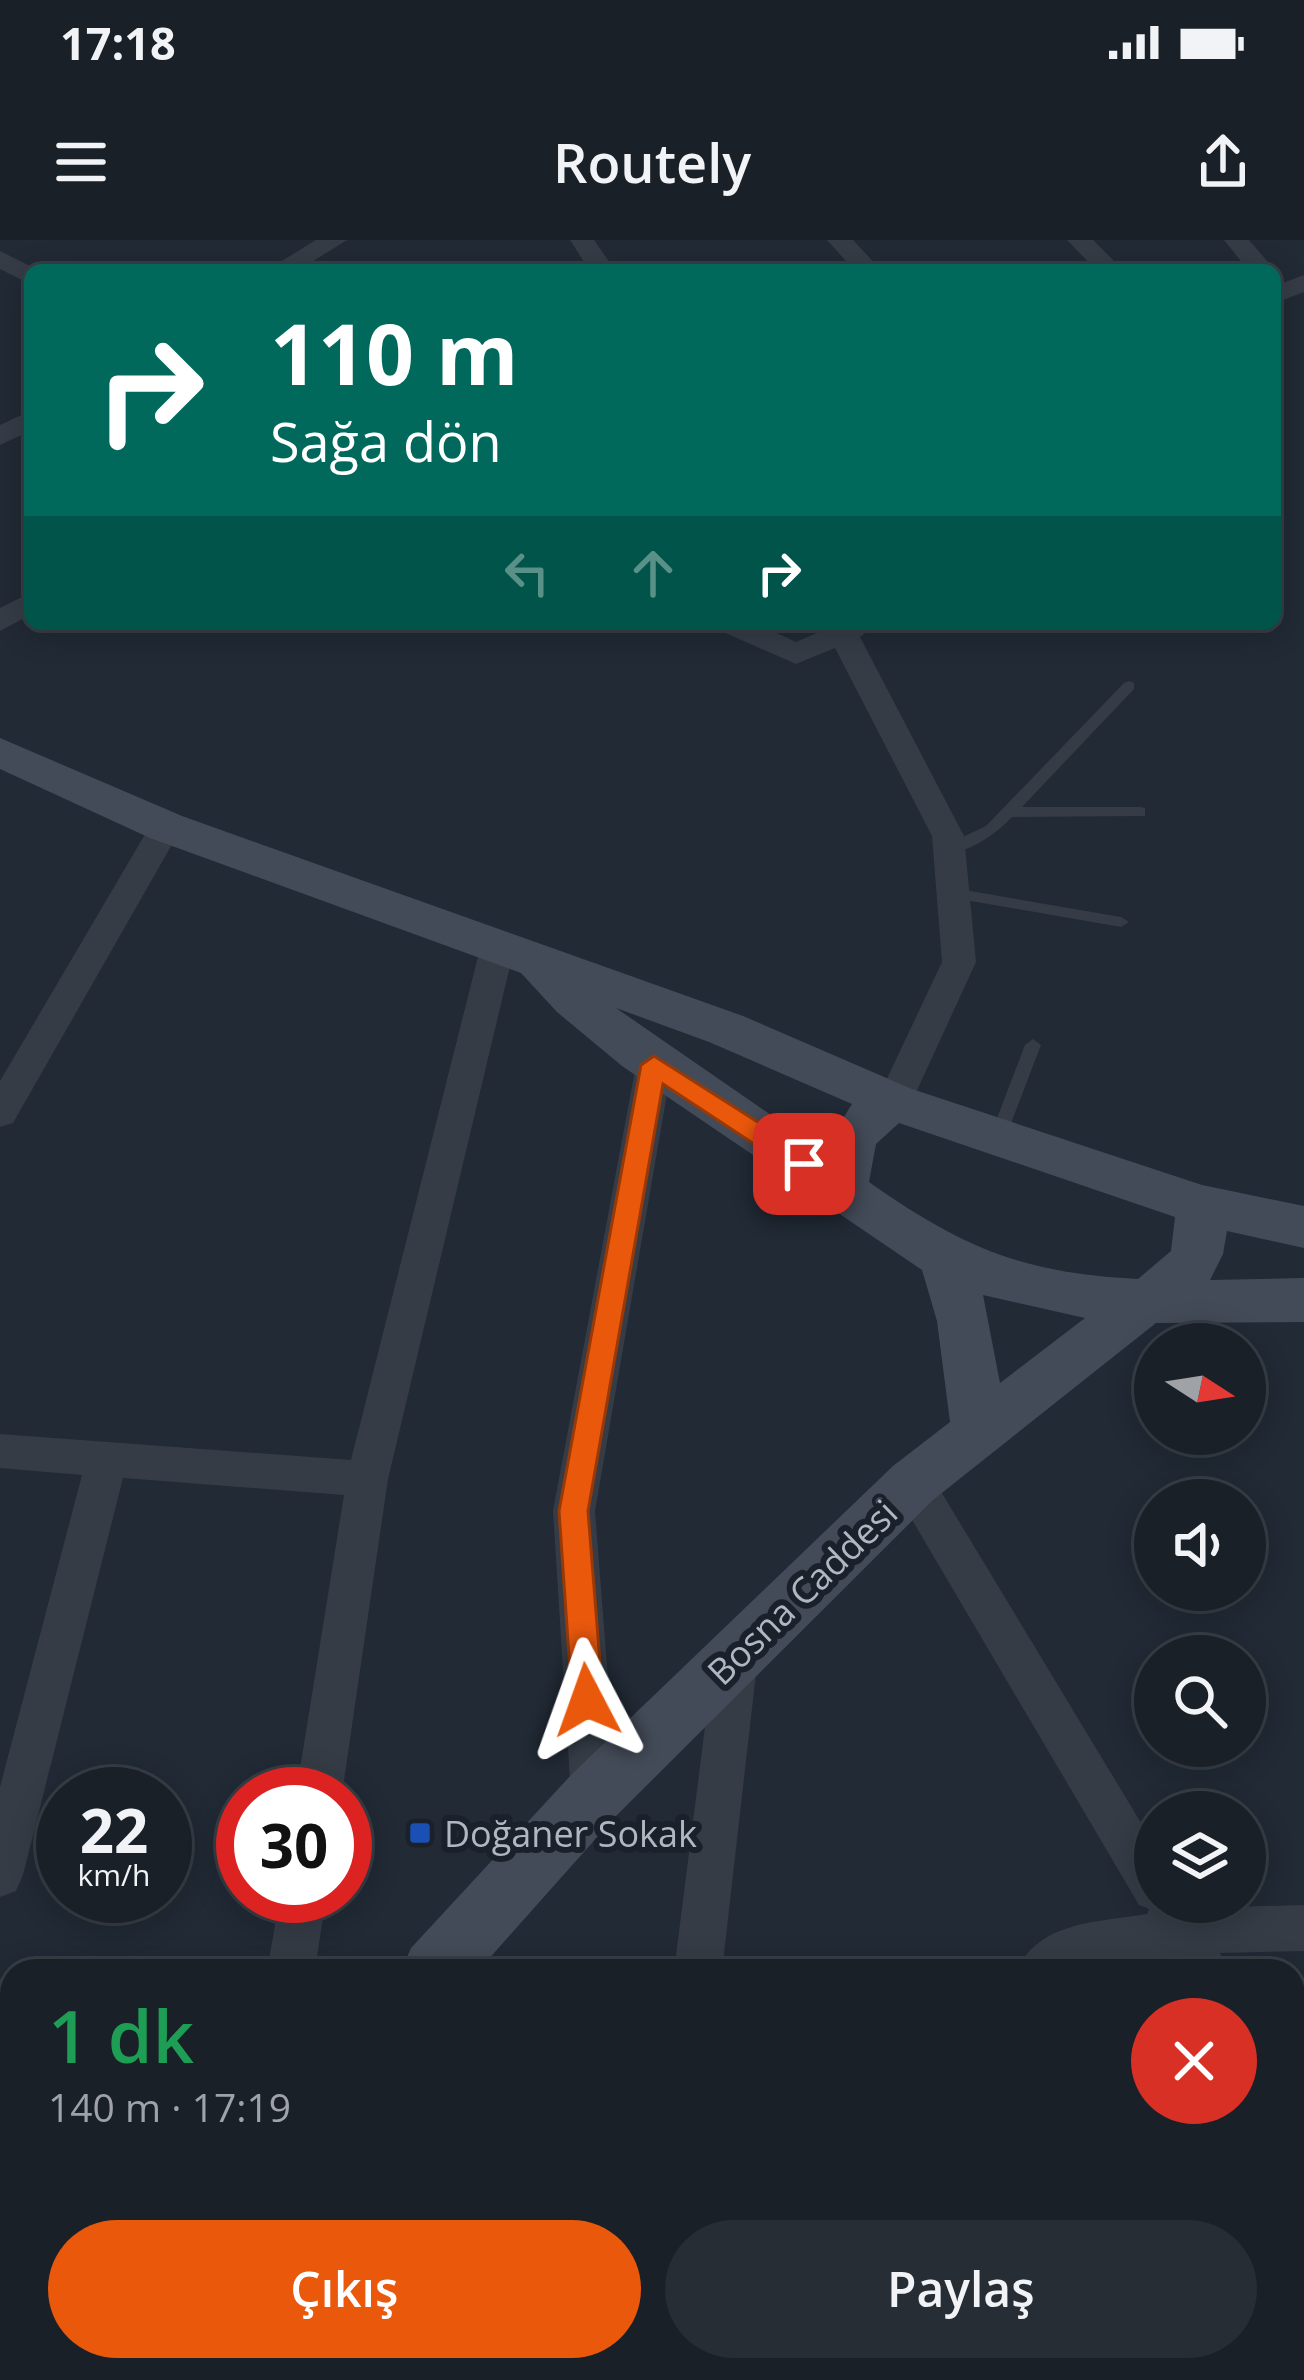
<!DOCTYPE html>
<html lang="tr">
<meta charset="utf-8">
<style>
:root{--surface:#192028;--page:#262d34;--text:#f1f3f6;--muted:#9fa3a8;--line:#373e45;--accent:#ea580c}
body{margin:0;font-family:"Open Sans",sans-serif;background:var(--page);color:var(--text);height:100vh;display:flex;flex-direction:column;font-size:45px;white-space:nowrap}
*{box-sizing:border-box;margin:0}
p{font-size:39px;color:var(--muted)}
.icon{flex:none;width:66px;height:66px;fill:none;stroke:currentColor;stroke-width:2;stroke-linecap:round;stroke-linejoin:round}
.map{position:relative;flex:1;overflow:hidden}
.sheet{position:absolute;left:0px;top:1719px;width:1305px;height:423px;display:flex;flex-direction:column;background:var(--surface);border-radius:36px 36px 0 0;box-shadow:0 6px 30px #0003,0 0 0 3px var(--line)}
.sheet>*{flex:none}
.guide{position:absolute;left:24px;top:24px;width:1257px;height:366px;border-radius:18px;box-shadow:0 6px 30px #0003,0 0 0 3px var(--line);background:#00695c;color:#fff;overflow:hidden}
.needle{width:78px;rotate:102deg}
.fabs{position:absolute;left:1134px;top:1083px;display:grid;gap:24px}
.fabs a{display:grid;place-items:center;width:132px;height:132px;border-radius:50%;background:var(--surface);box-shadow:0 6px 30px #0003,0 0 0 3px var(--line);font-size:60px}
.speed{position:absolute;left:36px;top:1527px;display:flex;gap:24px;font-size:60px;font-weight:700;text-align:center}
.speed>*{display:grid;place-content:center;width:156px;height:156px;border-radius:50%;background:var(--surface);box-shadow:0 6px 30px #0003,0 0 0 3px var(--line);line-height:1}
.speed small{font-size:30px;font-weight:400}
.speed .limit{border:18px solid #d22;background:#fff;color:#111}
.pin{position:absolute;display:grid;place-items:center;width:102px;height:102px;color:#fff;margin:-51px;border-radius:24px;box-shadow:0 6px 18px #0006}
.me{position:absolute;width:132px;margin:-66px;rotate:356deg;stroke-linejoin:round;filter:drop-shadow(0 0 9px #0008)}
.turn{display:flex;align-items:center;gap:42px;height:252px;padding:0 48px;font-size:54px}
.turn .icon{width:156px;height:156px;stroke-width:2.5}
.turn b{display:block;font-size:84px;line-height:102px}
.lanes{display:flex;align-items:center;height:114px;padding:0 48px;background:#0003;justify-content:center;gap:60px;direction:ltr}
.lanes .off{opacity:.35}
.round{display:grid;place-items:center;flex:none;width:126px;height:126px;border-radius:63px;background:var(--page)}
.overview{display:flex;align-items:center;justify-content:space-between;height:204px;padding:0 48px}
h1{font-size:72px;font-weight:600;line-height:90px;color:#1e9e55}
.cta{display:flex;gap:24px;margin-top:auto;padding:24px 48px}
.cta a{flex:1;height:138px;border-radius:72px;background:var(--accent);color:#fff;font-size:48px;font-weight:600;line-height:138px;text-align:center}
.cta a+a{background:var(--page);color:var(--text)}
.status{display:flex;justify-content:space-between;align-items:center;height:84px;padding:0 60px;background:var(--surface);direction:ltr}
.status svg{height:33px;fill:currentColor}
header{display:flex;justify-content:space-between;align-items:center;height:156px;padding:0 48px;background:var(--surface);font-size:54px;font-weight:600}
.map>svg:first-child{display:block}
</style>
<div class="status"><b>17:18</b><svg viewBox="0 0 49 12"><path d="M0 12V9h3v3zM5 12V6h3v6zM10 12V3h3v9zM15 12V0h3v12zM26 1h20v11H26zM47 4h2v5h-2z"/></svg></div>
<header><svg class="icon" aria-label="menu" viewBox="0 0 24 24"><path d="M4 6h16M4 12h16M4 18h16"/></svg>Routely<svg class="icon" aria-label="share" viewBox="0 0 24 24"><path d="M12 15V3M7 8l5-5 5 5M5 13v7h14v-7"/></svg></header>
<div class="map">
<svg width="1304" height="2140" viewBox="0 0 1304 2140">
<rect width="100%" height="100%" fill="#212a35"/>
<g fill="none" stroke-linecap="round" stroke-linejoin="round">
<!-- lane -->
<path fill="#353c46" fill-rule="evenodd" d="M1129,441L1134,443V449L1022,567H1140L1145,568V576L1012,577C995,595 969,613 944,614V606L986,586L1124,443Z
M953,648L1121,677L1129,682L1121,687L948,657L945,653L948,649Z
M1033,799L1041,805L1005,899L1003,904H991L989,899L1025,805Z"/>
<!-- street -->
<path fill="#353c46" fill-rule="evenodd" d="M316,0H347L299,30H267Z
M570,0H594L615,30H589Z
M827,0H853L881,30H854Z
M1067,0H1093L1123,30H1096Z
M1224,0H1249L1275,30H1248Z
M0,11L38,30H30V44L0,29Z
M1304,35V52L1275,63V46Z
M30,171V191L0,205V185Z
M30,353V375L0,391V368Z
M717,384H757L796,402L826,389L823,384H878L860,397L964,596L976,722L907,872L894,876L881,872L876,862L942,722L932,596L835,408L796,424L721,391Z
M166,576L178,579L182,587L13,883L0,887V841L154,579Z
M498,693L510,696L515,705L388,1239L342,1554H296L344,1255L123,1238L23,1635L16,1651L0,1657V1547L82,1235L0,1228V1194L351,1220L481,705L486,696Z
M654,812L667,816L672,825L595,1271L617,1555L610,1570L594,1576L578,1570L571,1555L553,1271L636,825L641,816Z
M913,1225L928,1230L1155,1606V1662H1189L1193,1668L1304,1665V1711L1220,1713L1228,1731H1177L1169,1716L1084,1731H1017C1038,1681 1100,1682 1147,1674L1149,1669L1139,1665L898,1256L892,1243L898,1230Z
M736,1396L751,1402L758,1416L722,1731H674L714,1416L721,1402Z
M280,1656H326L315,1731H267Z
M1293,1855L1304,1860V1924L1293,1919Z
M0,2034L12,2036V2088L0,2086Z
M623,2130H677L676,2140H622Z
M1011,2130H1065L1066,2140H1012Z"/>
<!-- secondary -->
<path fill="#434b58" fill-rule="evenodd" d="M0,498L182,576L743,776L912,849L1202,945L1304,966V1008L1227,991L1223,1014L1210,1040L1304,1038V1082L1156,1083L933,1260L616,1576L478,1731H401L411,1708L572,1534L893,1226L950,1182L937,1081L922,1030L622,826L557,772L521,733L150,598L0,529ZM616,768L709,802L852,864L823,911ZM899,883L1175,977L1171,1011L1138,1039C1022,1033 963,1008 869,942L876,904ZM983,1055L1085,1078L1000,1143Z
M135,2130H209L205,2140H131Z"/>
</g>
<!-- route -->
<path fill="#ea580c" stroke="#983908" stroke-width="3" d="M654,816L813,917L817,924L813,931H795L663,844L588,1271L603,1460L598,1470L587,1474L576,1470L572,1460L559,1271L641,825Z"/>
<!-- markers -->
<rect fill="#1a4fb4" stroke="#1a212a" stroke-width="4.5" x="408" y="1581" width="24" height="24" rx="6"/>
<g text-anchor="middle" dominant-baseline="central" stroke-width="12" stroke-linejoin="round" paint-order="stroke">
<!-- street labels -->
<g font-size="36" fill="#afb7c2" stroke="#1a212a">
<text transform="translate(802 1352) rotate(-44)">Bosna Caddesi</text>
</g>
<!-- poi labels -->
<g font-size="36" fill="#afb7c2" stroke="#1a212a" text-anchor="start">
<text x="444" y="1593">Doğaner Sokak</text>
</g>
</g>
</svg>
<div class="fabs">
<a><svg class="needle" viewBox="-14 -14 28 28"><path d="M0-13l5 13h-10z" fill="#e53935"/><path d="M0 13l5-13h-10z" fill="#9fa3a8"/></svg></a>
<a><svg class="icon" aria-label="sound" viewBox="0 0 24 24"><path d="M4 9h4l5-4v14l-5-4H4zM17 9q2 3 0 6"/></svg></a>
<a><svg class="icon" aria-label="search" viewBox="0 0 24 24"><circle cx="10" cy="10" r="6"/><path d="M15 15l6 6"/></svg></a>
<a><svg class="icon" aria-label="layers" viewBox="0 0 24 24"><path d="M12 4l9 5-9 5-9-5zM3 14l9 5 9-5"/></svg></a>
</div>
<div class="speed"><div>22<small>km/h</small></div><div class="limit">30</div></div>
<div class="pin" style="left:804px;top:924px;background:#d93025"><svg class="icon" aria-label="arrive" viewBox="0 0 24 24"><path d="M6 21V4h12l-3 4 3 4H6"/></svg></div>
<svg class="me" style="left:587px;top:1460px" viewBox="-20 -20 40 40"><path d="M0-17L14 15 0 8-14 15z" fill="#ea580c" stroke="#fff" stroke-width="4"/></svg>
<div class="guide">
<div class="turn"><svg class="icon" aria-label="right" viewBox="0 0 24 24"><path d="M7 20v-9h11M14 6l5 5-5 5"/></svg><div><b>110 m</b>Sağa dön</div></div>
<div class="lanes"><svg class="icon off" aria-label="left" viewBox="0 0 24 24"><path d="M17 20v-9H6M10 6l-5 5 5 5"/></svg><svg class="icon off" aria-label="ahead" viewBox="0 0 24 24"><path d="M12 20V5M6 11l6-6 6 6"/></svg><svg class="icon" aria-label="right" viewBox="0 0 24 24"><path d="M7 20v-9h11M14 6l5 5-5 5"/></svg></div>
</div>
<section class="sheet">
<div class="overview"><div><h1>1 dk</h1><p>140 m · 17:19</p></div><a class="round" style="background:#d93025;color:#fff"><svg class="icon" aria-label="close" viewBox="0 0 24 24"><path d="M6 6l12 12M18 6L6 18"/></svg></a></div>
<div class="cta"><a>Çıkış</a><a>Paylaş</a></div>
</section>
</div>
